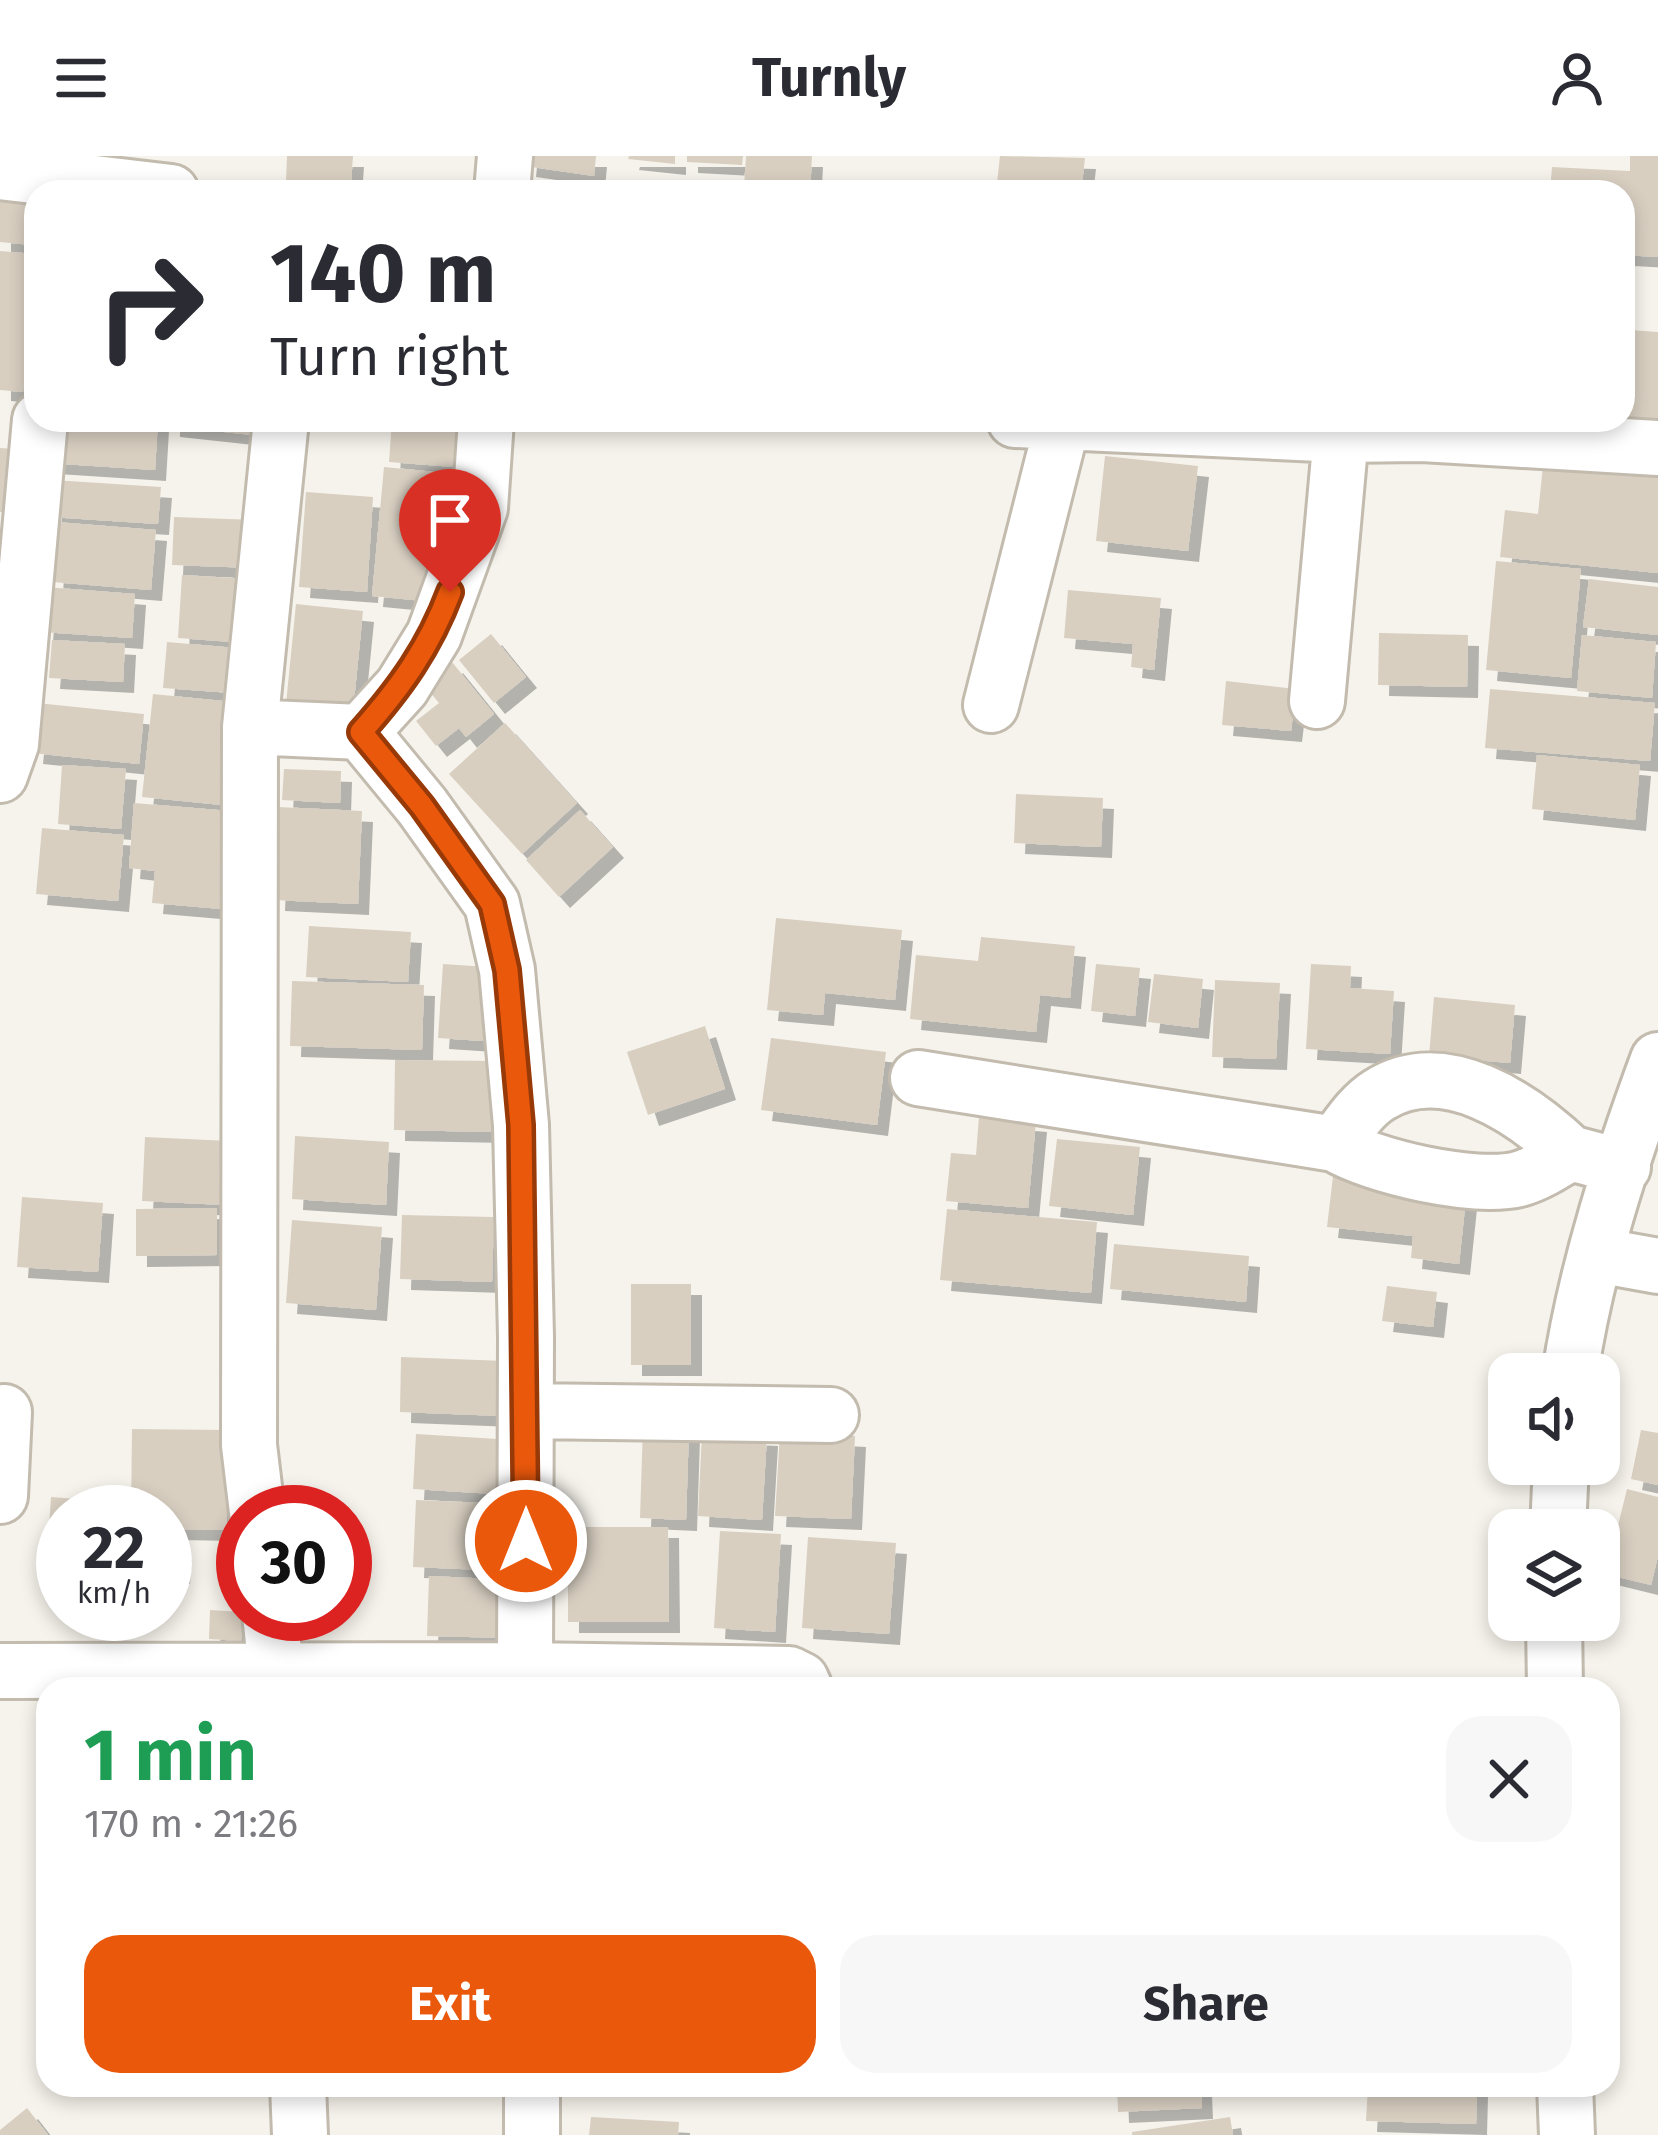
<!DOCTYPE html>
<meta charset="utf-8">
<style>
:root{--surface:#fff;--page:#f7f7f7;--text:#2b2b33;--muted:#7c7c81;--accent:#ea580c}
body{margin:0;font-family:"Fira Sans",sans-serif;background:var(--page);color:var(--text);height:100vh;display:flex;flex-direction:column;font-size:45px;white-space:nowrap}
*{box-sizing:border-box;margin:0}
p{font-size:39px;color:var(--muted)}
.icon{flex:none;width:66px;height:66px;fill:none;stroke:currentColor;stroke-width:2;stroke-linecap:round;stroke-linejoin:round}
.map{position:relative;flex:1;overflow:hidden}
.side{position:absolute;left:36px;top:1521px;width:1584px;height:420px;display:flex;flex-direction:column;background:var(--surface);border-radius:36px;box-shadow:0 6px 18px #0003}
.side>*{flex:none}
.hud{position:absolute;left:24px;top:24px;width:1611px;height:252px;border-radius:36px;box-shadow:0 6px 18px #0003;background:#fff;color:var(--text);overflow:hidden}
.controls{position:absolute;left:1488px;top:1197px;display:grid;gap:24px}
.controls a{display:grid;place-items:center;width:132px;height:132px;border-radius:24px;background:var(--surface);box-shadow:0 6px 18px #0003;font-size:60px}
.speed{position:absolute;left:36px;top:1329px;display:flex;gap:24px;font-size:60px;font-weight:700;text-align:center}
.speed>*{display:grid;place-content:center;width:156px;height:156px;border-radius:50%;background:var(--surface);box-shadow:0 6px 18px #0003;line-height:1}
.speed small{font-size:30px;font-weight:400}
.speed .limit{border:18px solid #d22;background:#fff;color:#111}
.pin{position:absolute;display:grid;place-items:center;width:102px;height:102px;color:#fff;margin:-123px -51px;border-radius:50% 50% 50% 0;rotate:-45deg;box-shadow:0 0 12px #0007}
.pin .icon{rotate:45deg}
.me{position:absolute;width:132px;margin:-66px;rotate:0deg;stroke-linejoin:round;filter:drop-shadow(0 0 9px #0008)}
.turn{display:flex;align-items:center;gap:42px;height:252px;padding:0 48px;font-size:54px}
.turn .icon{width:156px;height:156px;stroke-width:2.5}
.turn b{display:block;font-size:84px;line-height:102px}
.round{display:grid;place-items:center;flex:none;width:126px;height:126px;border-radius:36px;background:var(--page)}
.overview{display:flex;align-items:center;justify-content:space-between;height:204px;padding:0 48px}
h1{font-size:72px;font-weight:700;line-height:90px;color:#1e9e55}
.action{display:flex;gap:24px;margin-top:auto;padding:24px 48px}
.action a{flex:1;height:138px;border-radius:36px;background:var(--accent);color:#fff;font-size:48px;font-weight:700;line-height:138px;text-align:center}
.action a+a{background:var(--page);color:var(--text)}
header{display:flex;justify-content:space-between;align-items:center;height:156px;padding:0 48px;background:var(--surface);font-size:54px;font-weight:700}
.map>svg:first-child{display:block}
</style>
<header><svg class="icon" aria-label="menu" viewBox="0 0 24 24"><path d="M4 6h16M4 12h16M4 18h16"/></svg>Turnly<svg class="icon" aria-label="person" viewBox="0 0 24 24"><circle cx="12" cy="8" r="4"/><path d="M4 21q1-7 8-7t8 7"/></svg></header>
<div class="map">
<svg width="1658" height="1979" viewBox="0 0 1658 1979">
<defs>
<filter id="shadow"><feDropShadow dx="11" dy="11" stdDeviation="0" flood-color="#0004"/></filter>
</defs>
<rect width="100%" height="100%" fill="#f6f3ec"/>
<!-- building -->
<path fill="#d8cfc1" filter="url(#shadow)" d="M287,0H353L351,27L286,24Z
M526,0H596L594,20L525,10Z
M629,0H675V8L628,3Z
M687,0H743L742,9L687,6Z
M746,0H812L810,36L744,32Z
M1000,0L1085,2L1081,36H996Z
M1630,0H1658V101L1623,99V36H1550L1552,11L1630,15Z
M0,24L36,36L32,89L0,86Z
M0,95L35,98L23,236L0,234Z
M1630,174L1658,176V285L1623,283Z
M50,264H158L155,314L47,307Z
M169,264H253L252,279L169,270Z
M392,264H471L467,312L389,306Z
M1545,290L1658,301V417L1500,401L1505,354L1538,358Z
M0,292L15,293L12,356H0Z
M1105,300L1198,310L1188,395L1096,385Z
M384,311L446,317L434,446L372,440Z
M53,324L161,331L158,368L50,361Z
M306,336L373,341L367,436L299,431Z
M174,361L257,364L255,412L172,409Z
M56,366L156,374L151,434L52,426Z
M1496,405L1581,413L1571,522L1486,514Z
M182,419L250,423L246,487L178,482Z
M1589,423L1658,431V479L1583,471Z
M45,431L135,438L132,482L42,476Z
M1068,434L1161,442L1154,514L1131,511L1133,488L1064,482Z
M296,448L363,455L353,555L286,548Z
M1379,477L1468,479L1467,531L1378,529Z
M491,478L526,521L494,547L459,504Z
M1582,479L1656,486L1652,542L1577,535Z
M52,484L125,488L123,526L49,522Z
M167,486L236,492L232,537L163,532Z
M452,506L494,558L466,581L459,572L436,590L416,565L439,547L424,529Z
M1226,525L1296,533L1291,575L1222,569Z
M1490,533L1655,547L1650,605L1485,592Z
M153,538L233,546L222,649L142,641Z
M37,547L144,558L139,608L32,597Z
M505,567L577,647L522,698L449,618Z
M1537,599L1640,609L1635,664L1532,653Z
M62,609L126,613L121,673L58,668Z
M284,613L341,615L340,647L282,644Z
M1016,638L1103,642L1101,691L1014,687Z
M134,647L230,655L233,754L152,747L155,715L129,712Z
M278,651L362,655L358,748L274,744Z
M580,654L613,691L559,741L526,704Z
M42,672L124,679L118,745L36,738Z
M776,762L902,774L895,844L825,837L823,859L767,854Z
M309,770L411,776L408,826L306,821Z
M981,781L1075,790L1070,842L1040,839L1036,876L910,863L916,799L978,805Z
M443,808L503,812L498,886L438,882Z
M1096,808L1140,812L1135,860L1091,855Z
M1311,808L1351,810L1350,832L1394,835L1390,898L1306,893Z
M1154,818L1203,823L1198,872L1148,866Z
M1215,824L1280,827L1276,903L1212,901Z
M292,825L424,829L422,894L290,890Z
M1434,841L1515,849L1510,907L1429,900Z
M705,870L725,933L648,959L627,896Z
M771,882L886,896L877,969L761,954Z
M395,904L496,905L495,976L394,974Z
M979,960L1036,965L1028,1052L946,1045L951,997L976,999Z
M295,980L389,986L386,1049L292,1043Z
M145,981L229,985L225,1049L142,1045Z
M1057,983L1140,991L1133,1059L1049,1050Z
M1333,1020L1467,1033L1459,1108L1411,1102L1413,1080L1327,1071Z
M22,1041L103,1047L98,1116L17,1111Z
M217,1052V1099L136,1100V1053Z
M947,1053L1097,1066L1091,1137L940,1124Z
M402,1059L494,1061L492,1126L400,1123Z
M292,1064L382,1071L376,1154L286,1147Z
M1114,1088L1249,1100L1246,1146L1110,1133Z
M631,1128H691V1209H631Z
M1387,1130L1437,1136L1433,1171L1382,1165Z
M401,1201L505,1205L502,1260L400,1256Z
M643,1270L689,1272L686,1364L640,1362Z
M132,1273L227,1274V1374L165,1373V1356H131Z
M1641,1274L1658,1277V1329L1631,1323Z
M702,1276L767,1279L762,1364L698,1360Z
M780,1276L855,1280L851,1363L775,1360Z
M416,1278L515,1284L511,1339L413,1333Z
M1627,1333L1658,1341V1400L1651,1429L1606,1418Z
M51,1341L117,1346L116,1356H63V1402L47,1401Z
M416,1344L512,1348L509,1415L413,1411Z
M568,1371H668L669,1466H568Z
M720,1375L781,1378L775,1476L714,1472Z
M808,1381L896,1387L889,1478L802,1472Z
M165,1392L181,1393L179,1417L165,1416Z
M429,1420L514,1424L512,1482L427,1480Z
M210,1454L243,1456L241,1485L209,1483Z
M45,1728H48V1788L40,1787Z
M45,1803L48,1804V1870H40Z
M1117,1929H1201L1202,1952L1118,1956Z
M1368,1929H1477L1476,1968L1366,1965Z
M27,1952L48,1979H0V1974Z
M591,1961L679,1966L678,1979H589Z
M1230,1961L1233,1979H1132V1976Z"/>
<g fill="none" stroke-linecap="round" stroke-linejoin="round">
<defs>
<path id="minor" d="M0,16L171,36
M502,36L505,0
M1015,264L1341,279L1422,278L1658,292
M1317,545L1341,279
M991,549L1063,265
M250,571L361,576
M0,619L11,588L40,264
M918,922L1335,988C1373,1011 1475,1034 1519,1023C1537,1018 1554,1007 1570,997L1623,1011
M1335,988C1348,971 1360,951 1379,939C1444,898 1523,952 1570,997
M1597,1099L1658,1110
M1570,1218C1586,1112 1621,1004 1658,904
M526,1255L831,1259
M0,1340L4,1256
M257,1356L249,1289L250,571L281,264
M1558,1374L1561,1308
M270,1458L278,1533
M1554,1464L1555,1533
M0,1515L525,1514L526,1181L521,969L507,814L492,748L422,650L361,576L402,531L434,479L480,352L486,264
M526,1533L525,1514L789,1518L801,1524L805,1533
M298,1929L300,1979
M532,1929V1979
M1565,1929L1567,1979"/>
</defs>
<!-- minor casing -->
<use href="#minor" stroke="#c2bbae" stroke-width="60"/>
<!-- minor -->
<use href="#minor" stroke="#fff" stroke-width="54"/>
</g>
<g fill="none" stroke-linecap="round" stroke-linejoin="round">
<defs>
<path id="route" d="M450,436C429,492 400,532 361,576L422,650L492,748L507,814L521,969L526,1385"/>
</defs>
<!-- route casing -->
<use href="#route" stroke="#983908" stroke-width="30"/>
<!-- route -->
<use href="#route" stroke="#ea580c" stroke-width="21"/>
</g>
</svg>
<div class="controls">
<a><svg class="icon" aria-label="sound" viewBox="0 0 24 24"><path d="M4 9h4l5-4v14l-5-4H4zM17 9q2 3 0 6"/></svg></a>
<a><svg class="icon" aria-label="layers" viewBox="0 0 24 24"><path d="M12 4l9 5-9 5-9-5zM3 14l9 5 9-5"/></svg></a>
</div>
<div class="speed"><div>22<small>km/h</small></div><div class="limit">30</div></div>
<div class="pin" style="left:450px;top:436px;background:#d93025"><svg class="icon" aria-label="arrive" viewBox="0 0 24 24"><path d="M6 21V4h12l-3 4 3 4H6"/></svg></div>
<svg class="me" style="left:526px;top:1385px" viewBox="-20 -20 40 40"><circle r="17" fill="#ea580c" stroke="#fff" stroke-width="3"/><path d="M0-11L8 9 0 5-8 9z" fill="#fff"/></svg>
<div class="hud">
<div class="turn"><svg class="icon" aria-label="right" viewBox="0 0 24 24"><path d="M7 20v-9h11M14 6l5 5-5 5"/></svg><div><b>140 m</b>Turn right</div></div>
</div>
<section class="side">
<div class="overview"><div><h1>1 min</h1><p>170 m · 21:26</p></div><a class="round"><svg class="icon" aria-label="close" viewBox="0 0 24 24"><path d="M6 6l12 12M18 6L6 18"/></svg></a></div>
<div class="action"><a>Exit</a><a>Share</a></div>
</section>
</div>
